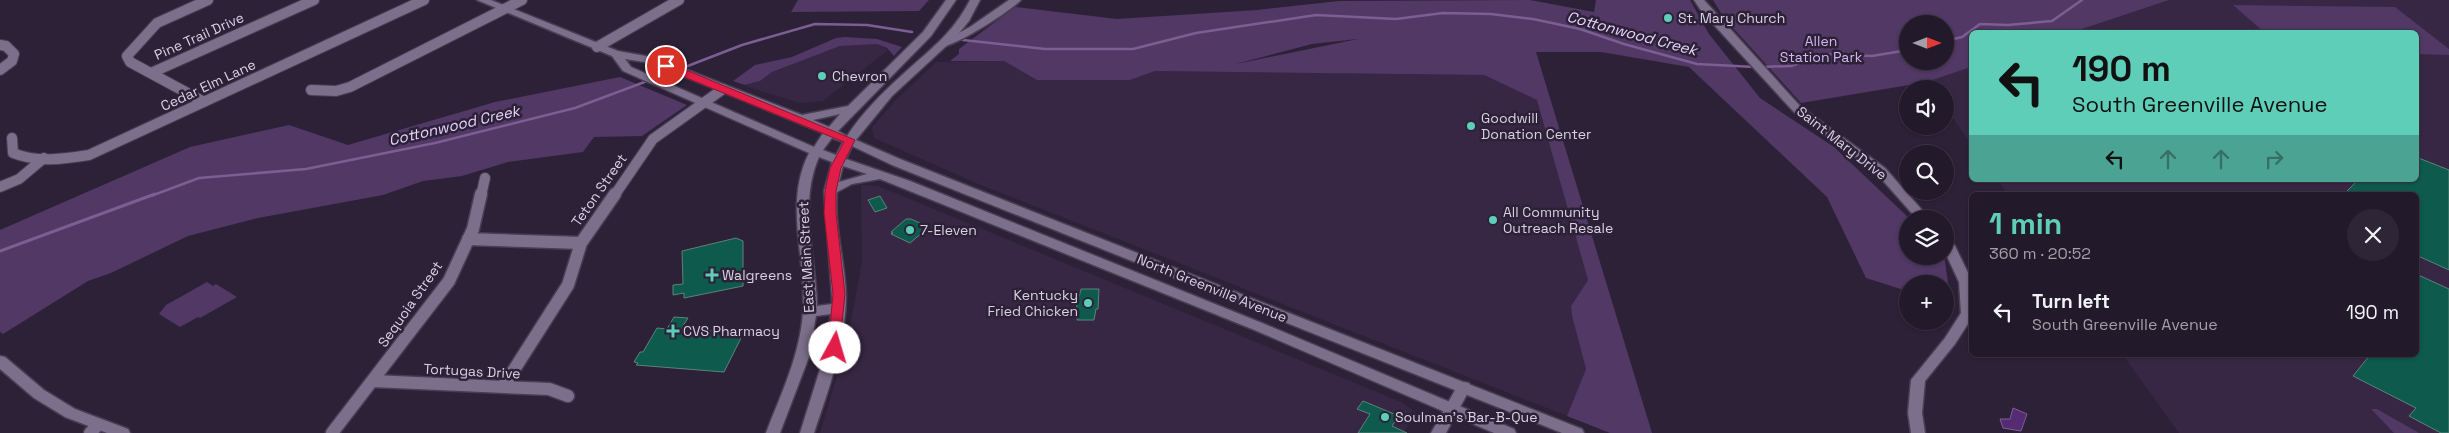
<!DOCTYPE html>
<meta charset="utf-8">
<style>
:root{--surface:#22192a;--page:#2e2636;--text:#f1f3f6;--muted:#a2a0a8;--line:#3f3847;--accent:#5eceb8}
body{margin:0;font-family:"Space Grotesk",sans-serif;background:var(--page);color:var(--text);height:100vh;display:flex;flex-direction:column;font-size:19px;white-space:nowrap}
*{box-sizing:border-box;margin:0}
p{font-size:16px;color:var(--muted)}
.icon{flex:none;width:28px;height:28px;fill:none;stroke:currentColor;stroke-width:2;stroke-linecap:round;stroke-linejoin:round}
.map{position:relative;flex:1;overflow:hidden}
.side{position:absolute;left:1969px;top:192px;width:450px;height:165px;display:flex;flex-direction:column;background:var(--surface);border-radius:8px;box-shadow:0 1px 4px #0004,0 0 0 1px var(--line)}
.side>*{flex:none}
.top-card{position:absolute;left:1969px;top:30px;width:450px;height:152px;border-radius:8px;box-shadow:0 1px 4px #0004,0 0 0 1px var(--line);background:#5eceb8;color:#111;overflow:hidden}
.needle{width:32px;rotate:90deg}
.fabs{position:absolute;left:1899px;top:15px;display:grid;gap:10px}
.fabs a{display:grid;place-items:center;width:55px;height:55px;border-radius:50%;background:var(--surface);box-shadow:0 1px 4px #0004,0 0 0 1px var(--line);font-size:25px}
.pin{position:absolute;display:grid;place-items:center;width:42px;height:42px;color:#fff;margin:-21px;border:2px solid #fff;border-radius:50%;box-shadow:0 1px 5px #0007}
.me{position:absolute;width:55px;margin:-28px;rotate:6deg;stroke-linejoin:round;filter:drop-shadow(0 0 4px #0008)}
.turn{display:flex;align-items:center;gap:18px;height:105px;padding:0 20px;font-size:22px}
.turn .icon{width:65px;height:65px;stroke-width:2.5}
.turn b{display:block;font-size:35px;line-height:42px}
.lanes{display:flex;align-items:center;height:48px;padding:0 20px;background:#0003;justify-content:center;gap:25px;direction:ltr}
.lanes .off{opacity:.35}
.round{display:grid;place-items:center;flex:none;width:52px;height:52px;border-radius:26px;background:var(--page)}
.summary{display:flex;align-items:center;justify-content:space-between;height:85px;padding:0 20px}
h1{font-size:30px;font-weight:600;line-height:38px;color:var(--accent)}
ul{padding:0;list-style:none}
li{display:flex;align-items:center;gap:15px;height:70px;padding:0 20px}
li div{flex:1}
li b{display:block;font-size:19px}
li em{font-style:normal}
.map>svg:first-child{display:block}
</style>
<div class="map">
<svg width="2449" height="433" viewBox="0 0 2449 433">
<rect width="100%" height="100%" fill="#2d2138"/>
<!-- built -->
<path fill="#372744" d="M2169,0H2449V433H2179L2123,355H2416V195H2008L1997,180H2416V32H2073Z
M856,44H877L888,50L823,101L800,103L745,86L760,81L772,72L840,46Z
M1004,61L1037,80H1130L1155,71L1484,75L1538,100L1588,280L1571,306L1572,316L1586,369L1567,416L976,183L874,138L872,127L896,100L936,62Z
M1971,67V144L1945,107V89H1932L1927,82Z
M861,185L878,186L1401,402L1411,409L1413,415L1411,421L1403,433H820L847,342L862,262Z"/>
<!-- green -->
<path fill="#513865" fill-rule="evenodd" d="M798,0H929L919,11L791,12Z
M1530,0L1594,12L1596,0H1690L1709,34L1760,98L1834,147L1910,219H1908V256H1942L1945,261L1951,305L1945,303V284H1908L1907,291L1866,278L1827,197L1689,67L1601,52H1536L1652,433H1610L1567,416L1586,369L1572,316L1571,306L1588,280L1537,100L1484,75L1155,71L1130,80H1037L1004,61H950L959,54V49L1015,7L1117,19L1257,10L1339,1ZM1358,39L1236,64L1312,44Z
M1713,0H2169L2073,32H1971V67L1927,82L1801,103L1724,18ZM1908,24H1945V61H1908Z
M2233,5L2395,7L2449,49V55L2416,54V32H2264Z
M845,37L877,39L902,47L894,56L887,48L877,44L840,46L772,72L760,81L745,85L733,81L755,65L792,57L836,38Z
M620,77L687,105L642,136L594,137L583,152L508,162L462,176L423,181L383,195L258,218L188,236L111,273L88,281L3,334L0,332V230L190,147L289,125L348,145L495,102Z
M207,282L213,286L216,284L237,297L200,318L198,317L180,327L159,314L166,305Z
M2371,409H2377L2419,433H2394Z"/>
<!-- water -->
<path fill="#552c73" stroke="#7d5e94" d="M2013,408L2027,414L2021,431L2003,428L2000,419H2010Z"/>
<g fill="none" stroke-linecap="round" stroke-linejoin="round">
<!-- stream-far1 -->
<path stroke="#7d5e94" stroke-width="2.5" d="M963,40L1045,49H1133L1196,33L1316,15L1396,19L1443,13L1491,14L1533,19L1580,29L1624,44L1697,64L1755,67
M1945,41L1962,37L1980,24L2008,25L2052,21L2082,0
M1761,67L1791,66L1823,54L1872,56L1908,50
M680,69L742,45L815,24L867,25L912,32
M151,196L199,178L306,169L435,143L575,108L674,71"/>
<!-- stream -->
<path stroke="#7d5e94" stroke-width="3" d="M0,251L155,194"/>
</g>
<!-- building -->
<path fill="#0e5a4d" stroke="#5c837a" d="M2416,157L2449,170V270L2416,255V195H2343L2358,180H2416Z
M880,196L887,208L875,212L868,200Z
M906,219H911L929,227L910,243L891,234L893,233L891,232Z
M736,238L743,241V286L684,298V293L673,295V285L683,284L682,251Z
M2416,274L2449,289V433H2441L2409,416L2416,408L2353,376L2370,355H2416Z
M1081,289H1099L1098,309H1096L1094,320H1077L1078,309H1076Z
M674,317L688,318L681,329L744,332L724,372L636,365L638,363L634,362L640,352H643L657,328L667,329Z
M1363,401L1399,416L1392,426L1407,433H1358L1370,414L1357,409Z"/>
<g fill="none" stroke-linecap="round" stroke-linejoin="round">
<defs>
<path id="minor-far1" d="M0,45L6,46L14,54L12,61L0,70
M597,47L679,0
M151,73L314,0
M311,90L336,91L350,87L522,0
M204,102L130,62L127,56L157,23L208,0
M12,138L13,153C37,163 64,159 89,155L424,0
M0,187L19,179L44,158
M481,196L485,178
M614,196L653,139L723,89"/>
<path id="minor" d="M468,239L581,243
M373,381L549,389L568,396
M503,387L568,285L581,243L615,194
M90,433L98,425
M332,433L449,281L473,229L481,194"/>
<path id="tertiary" d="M1009,0H1021C1011,11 949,51 935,48L934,46L970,27Z
M1694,0H1704L1801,107L1885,168L1930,219H1917L1877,174L1793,111L1702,12Z
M1945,239L1950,240L1955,246L1971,279V319L1955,344L1925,381L1922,413L1925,433H1911L1908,413L1911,380L1945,338L1961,313L1959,282L1945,252Z
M0,356L5,357L44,390L75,409L128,429L130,433H107L65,417L34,398L0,369Z
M1464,382L1469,383L1471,387L1446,433H1431L1459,383Z"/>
<path id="secondary" d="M477,0H491L618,51L657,58L802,115L848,106L923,32L946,0H956L931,36L838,131L847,136C862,113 881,94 901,76C929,50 952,35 970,0H980L969,21L955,38L892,96L856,140L900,159L1582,429L1584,433H1562L892,165L852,146L846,159L910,181L1262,323L1514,429L1516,433H1494L1252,329L880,179L852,184L837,192C834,227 845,261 846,295C846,342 829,389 814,433H800L821,366L831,314L816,316L809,357L780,433H766C781,394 800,355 803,312C807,259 783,204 809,153L623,71L612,56ZM625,59L651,63L823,133L814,147L631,67ZM840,114L829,127L813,120ZM832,138L843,142L836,155L823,150ZM819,157L832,162L824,191L832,297V304L817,306C816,257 798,205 819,157ZM843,166L867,174L839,182Z"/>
</defs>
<!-- minor-far1 casing -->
<use href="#minor-far1" stroke="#483d52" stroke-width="12"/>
<!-- minor casing -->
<use href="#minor" stroke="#483d52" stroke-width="15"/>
<!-- tertiary casing -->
<use href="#tertiary" stroke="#483d52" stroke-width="3"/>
<!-- secondary casing -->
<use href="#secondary" stroke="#483d52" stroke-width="3"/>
<!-- minor-far1 -->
<use href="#minor-far1" stroke="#7d6f8b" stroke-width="10"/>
<!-- minor -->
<use href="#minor" stroke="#7d6f8b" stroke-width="12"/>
<!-- tertiary -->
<use href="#tertiary" fill="#7d6f8b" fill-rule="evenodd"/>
<!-- secondary -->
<use href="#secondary" fill="#7d6f8b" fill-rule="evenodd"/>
</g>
<!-- route -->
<path fill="#e11d48" stroke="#92132f" d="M662,63H669L855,140L841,168L836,191V213L845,294L839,352L835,353L828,348L833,294L824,213L825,191L830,168L844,142L662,68Z"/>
<!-- markers -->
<g fill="#5eceb8" stroke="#2d2138" stroke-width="2">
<circle cx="1668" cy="18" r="5"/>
<circle cx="822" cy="76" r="5"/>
<circle cx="1471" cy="126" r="5"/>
<circle cx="1493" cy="220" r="5"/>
<circle cx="910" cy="230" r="5"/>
<path d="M709.5 267.5h5v5h5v5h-5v5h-5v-5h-5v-5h5z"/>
<circle cx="1088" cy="303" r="5"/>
<path d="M670.5 323.5h5v5h5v5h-5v5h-5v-5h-5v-5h5z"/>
<circle cx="1385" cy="417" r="5"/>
</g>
<g text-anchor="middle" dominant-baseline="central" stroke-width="5" stroke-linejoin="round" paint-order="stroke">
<!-- poi labels -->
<g font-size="14" fill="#dad2e2" stroke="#2d2138" text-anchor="start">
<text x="1678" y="18">St. Mary Church</text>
<text x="832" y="76">Chevron</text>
<text x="1481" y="118">Goodwill<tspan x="1481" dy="16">Donation Center</tspan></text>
<text x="1503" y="212">All Community<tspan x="1503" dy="16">Outreach Resale</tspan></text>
<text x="920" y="230">7-Eleven</text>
<text x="722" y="275">Walgreens</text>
<text x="1078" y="295" text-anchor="end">Kentucky<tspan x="1078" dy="16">Fried Chicken</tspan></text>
<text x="683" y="331">CVS Pharmacy</text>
<text x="1395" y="417">Soulman's Bar-B-Que</text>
</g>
<!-- street labels -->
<g font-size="14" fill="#dad2e2" stroke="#2d2138">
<text transform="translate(199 36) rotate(-24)">Pine Trail Drive</text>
<text transform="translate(208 85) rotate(-25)">Cedar Elm Lane</text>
<text transform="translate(1842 143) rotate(38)">Saint Mary Drive</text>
<text transform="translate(599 190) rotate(-55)">Teton Street</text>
<text transform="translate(806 257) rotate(-93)">East Main Street</text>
<text transform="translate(1212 288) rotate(22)">North Greenville Avenue</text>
<text transform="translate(410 304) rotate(-55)">Sequoia Street</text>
<text transform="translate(472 371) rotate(3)">Tortugas Drive</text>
</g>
<!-- park labels -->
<g font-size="14" fill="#d4b5f1" stroke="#2d2138">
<text x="1821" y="41">Allen<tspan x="1821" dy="16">Station Park</tspan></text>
</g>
<!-- water labels -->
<g font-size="15" font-style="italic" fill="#e8d3fc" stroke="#2d2138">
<text transform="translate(1632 33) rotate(15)">Cottonwood Creek</text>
<text transform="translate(454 125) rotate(-13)">Cottonwood Creek</text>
</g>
</g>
</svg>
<div class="fabs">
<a><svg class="needle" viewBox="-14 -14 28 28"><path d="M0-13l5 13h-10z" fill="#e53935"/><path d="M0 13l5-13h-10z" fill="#a2a0a8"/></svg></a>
<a><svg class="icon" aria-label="sound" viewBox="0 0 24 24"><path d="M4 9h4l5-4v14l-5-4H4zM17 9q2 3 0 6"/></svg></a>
<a><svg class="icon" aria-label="search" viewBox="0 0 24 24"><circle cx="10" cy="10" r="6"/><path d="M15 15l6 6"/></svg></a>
<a><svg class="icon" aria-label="layers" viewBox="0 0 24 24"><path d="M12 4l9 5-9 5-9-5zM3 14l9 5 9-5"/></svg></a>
<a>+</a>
</div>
<div class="pin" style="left:666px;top:66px;background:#d93025"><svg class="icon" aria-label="arrive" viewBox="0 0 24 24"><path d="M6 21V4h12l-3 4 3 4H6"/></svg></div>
<svg class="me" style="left:835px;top:348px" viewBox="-20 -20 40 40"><circle r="19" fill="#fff"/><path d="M0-13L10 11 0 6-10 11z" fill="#e11d48"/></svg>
<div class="top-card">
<div class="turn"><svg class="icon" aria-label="left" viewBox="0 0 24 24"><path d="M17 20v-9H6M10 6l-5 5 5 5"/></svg><div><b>190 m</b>South Greenville Avenue</div></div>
<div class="lanes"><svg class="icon" aria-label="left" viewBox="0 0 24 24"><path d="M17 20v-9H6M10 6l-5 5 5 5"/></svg><svg class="icon off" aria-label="ahead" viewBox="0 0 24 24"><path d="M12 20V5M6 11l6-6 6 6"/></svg><svg class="icon off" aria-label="ahead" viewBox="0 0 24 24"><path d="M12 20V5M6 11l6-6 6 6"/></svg><svg class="icon off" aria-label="right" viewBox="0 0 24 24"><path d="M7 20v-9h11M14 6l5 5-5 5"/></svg></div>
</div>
<section class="side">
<div class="summary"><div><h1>1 min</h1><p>360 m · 20:52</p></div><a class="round"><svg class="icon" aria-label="close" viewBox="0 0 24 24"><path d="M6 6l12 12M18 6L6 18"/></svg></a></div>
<ul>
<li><svg class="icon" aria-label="left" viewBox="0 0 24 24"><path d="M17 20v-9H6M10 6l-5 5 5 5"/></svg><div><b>Turn left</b><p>South Greenville Avenue</p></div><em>190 m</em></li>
</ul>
</section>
</div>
